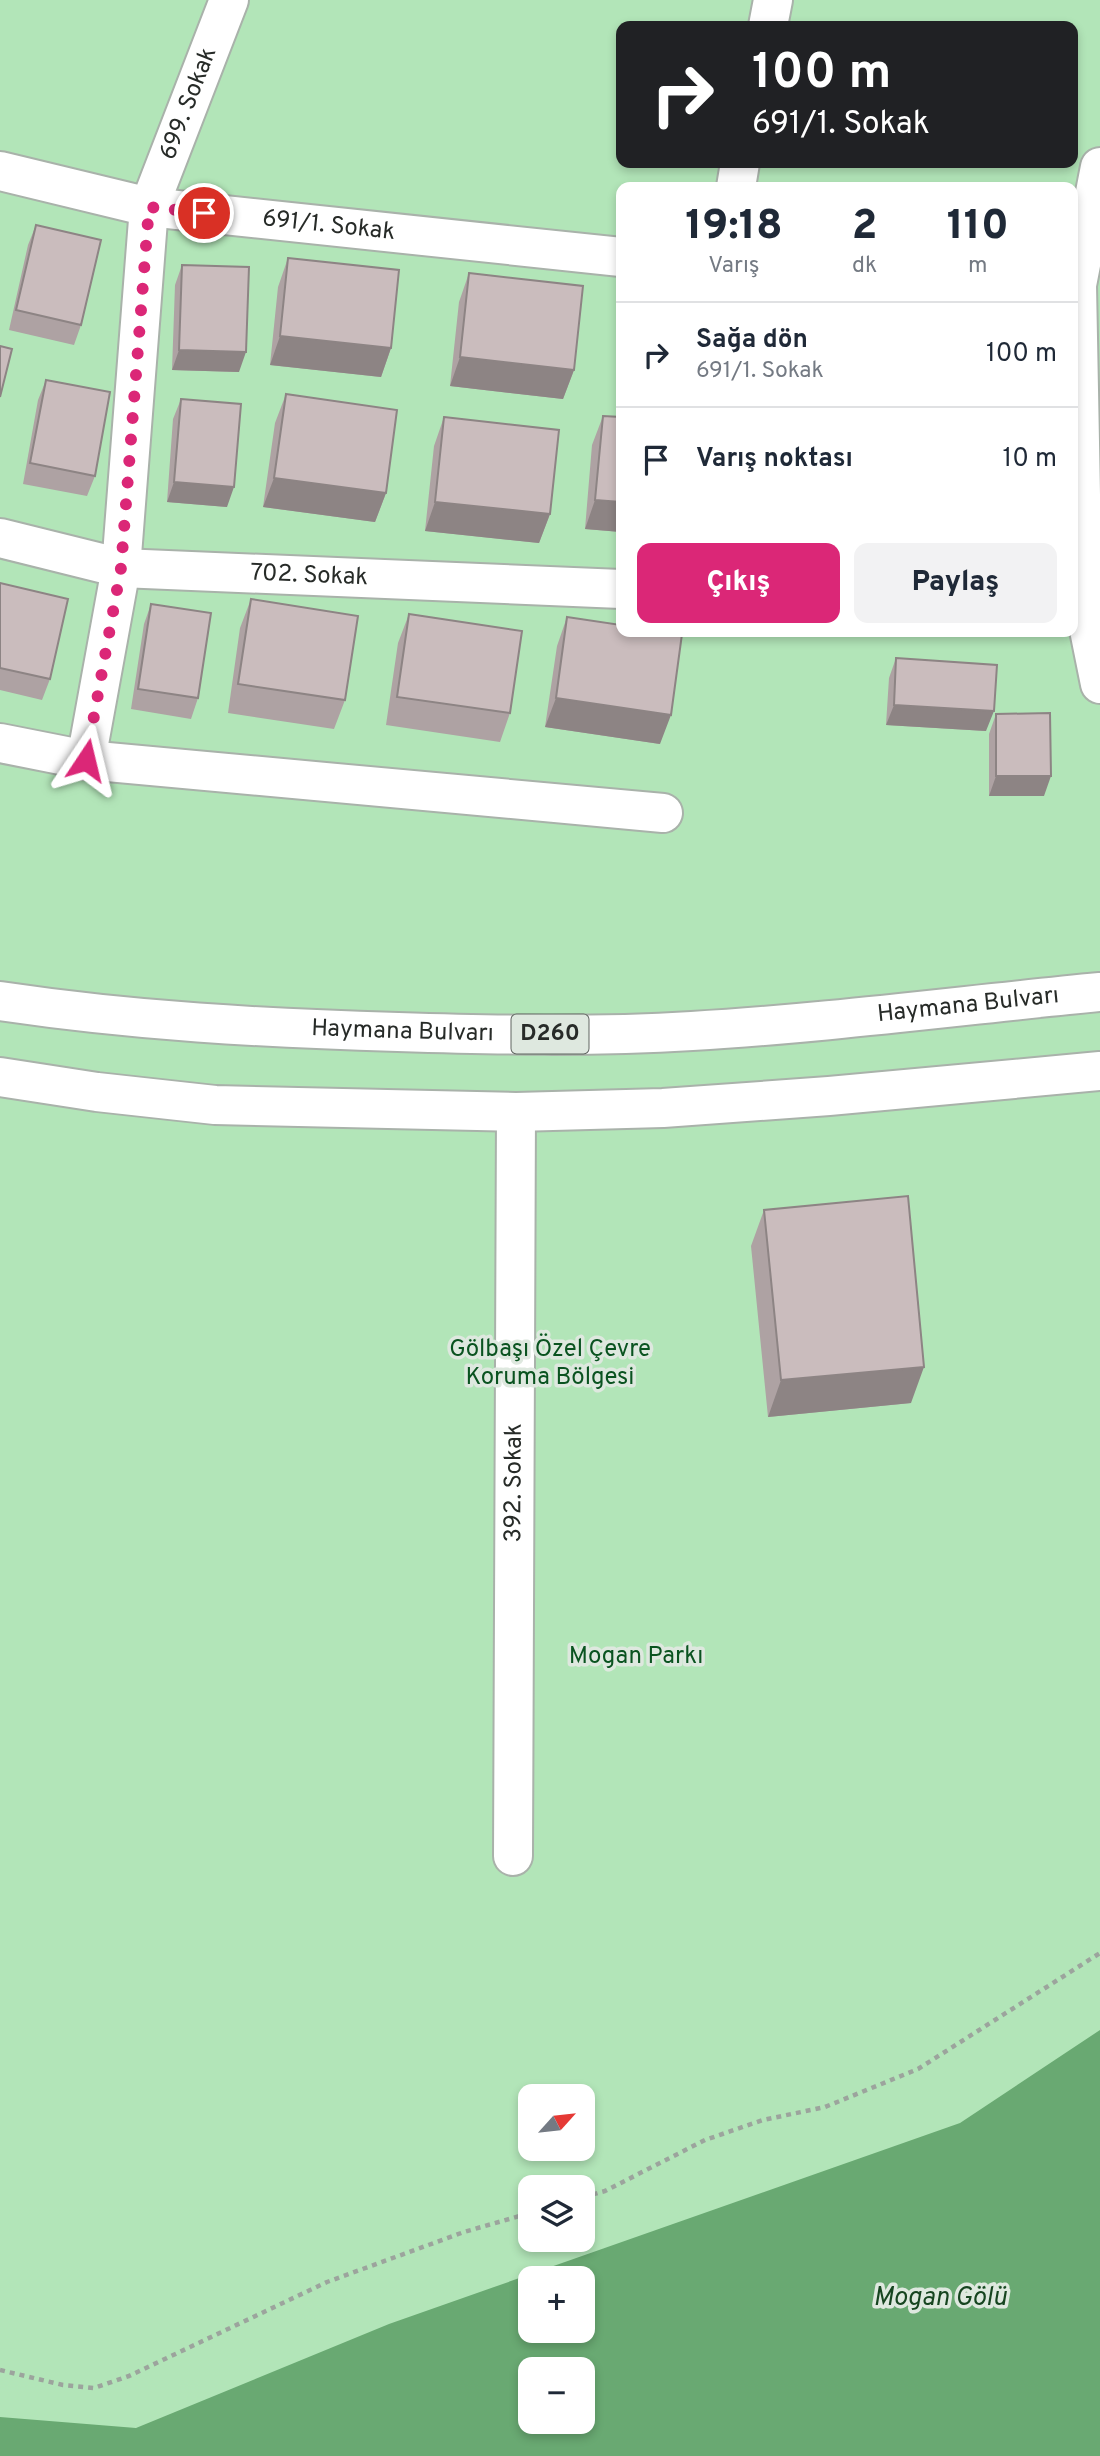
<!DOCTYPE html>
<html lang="tr">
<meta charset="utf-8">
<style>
:root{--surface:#fff;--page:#f2f2f3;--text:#1f2937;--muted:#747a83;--line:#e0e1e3;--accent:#db2777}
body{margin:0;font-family:Overpass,sans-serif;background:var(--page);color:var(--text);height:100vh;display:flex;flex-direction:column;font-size:26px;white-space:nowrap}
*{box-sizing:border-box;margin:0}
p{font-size:23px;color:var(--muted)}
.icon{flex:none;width:38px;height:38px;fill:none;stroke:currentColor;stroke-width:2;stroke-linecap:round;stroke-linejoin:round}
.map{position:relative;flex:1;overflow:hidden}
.details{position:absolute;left:616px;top:182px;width:462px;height:455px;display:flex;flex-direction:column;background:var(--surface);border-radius:14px;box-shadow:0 4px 10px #0003}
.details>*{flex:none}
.banner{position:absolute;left:616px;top:21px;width:462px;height:147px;border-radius:14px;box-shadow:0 4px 10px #0003;background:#202124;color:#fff;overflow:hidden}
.needle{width:46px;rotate:63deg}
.buttons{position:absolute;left:518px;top:2084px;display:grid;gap:14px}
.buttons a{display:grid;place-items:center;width:77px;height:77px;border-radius:14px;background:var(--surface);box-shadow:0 4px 10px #0003;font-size:35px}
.pin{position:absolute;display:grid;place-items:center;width:60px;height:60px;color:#fff;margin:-30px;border:4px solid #fff;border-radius:50%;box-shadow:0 2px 7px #0007}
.me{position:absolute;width:77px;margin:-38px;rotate:10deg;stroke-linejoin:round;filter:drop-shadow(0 0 5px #0008)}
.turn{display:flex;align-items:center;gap:24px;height:147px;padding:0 21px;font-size:32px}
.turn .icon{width:91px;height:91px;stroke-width:2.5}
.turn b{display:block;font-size:49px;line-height:60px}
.eta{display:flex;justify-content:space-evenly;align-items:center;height:119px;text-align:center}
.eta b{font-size:42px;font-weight:800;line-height:49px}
.cta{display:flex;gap:14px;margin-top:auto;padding:14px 21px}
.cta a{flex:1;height:80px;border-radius:14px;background:var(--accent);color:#fff;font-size:28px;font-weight:800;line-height:80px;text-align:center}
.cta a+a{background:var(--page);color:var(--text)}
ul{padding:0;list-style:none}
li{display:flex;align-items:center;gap:21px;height:105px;padding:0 21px;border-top:2px solid var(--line)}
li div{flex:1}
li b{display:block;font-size:26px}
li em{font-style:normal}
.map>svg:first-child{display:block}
</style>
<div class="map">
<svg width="1100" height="2456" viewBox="0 0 1100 2456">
<rect width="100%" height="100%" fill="#dee8df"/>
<!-- green -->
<path fill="#b2e5b8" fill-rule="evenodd" d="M0,0H1100V2456H0ZM621,26H1073V163H621ZM621,187H1073V632H621ZM530,2096H583V2149H530ZM530,2188H583V2240H530ZM530,2278H583V2331H530ZM530,2370H583V2422H530Z"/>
<!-- water -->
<path fill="#69a972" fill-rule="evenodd" d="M1100,2030V2456H0V2417L136,2428L389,2324L960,2123ZM530,2278H583V2331H530ZM530,2370H583V2422H530Z"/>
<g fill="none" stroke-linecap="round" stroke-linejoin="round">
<defs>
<g id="minor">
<path d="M768,26L773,0"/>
<path d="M1100,167L1077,285L1083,600L1100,684"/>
<path id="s1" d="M0,171L149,207L621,257"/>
<path d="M736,187L740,163"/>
<path id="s2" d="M0,538L121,568L621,589"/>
<path d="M0,743L86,760L663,813"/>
<path id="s3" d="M86,760L121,568L149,207L229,0"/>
<path id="s4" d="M513,1856L516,1112"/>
</g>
<g id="highway">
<path id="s5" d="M0,1001C135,1021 261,1028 398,1032C495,1035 594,1037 692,1031C828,1023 964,1005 1100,992"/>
<path d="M0,1077L97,1092L215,1105L516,1112L663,1108L829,1096L1100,1071"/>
</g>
</defs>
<!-- minor casing -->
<use href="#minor" stroke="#a9b2aa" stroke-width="42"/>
<!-- highway casing -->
<use href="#highway" stroke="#a9b2aa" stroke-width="42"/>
<!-- path -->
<path stroke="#9ca49d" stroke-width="4.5" stroke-dasharray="5 5" stroke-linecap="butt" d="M583,2197L605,2191L705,2140L763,2120L825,2107L918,2069L1100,1953
M0,2370L63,2385L94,2388L129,2376L327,2282L464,2232L530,2213"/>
<!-- minor -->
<use href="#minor" stroke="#fff" stroke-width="38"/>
<!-- highway -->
<use href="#highway" stroke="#fff" stroke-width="38"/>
</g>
<!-- wall -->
<path fill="#aea2a3" d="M36,225L81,325L74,345L9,330L28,245Z
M288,258L391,348L381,377L270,365L278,287Z
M182,265L239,372L172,370L175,285Z
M469,273L574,370L563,399L450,386L459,302Z
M621,373V398H619Z
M46,380L95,476L87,496L23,484L38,400Z
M286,394L386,493L375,522L263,507L275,423Z
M181,399L227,507L167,502L173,419Z
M603,416L621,532L585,529L592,445Z
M444,417L550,514L539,543L425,531L434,446Z
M0,583L50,679L42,700L0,690Z
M251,599L345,700L334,729L228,713L240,628Z
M151,604L198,698L191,719L131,709L144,624Z
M409,614L510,713L500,742L386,725L398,643Z
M567,617L660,744L545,727L557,646Z
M896,658L986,731L886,725L889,678Z
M996,714L1044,796H989V734Z
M764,1210L911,1403L768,1417L751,1246Z"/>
<!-- shaded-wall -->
<path fill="#8d8484" d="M280,336L391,348L381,377L270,365Z
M179,350L246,352L239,372L172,370Z
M460,357L574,370L563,399L450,386Z
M274,478L386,493L375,522L263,507Z
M174,482L234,487L227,507L167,502Z
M595,500L621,502V532L585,529Z
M435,502L550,514L539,543L425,531Z
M556,698L671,715L660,744L545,727Z
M894,705L994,711L986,731L886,725Z
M996,776H1051L1044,796H989Z
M924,1367L911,1403L768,1417L781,1380Z"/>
<!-- building -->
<path fill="#cabcbd" stroke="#8d8484" stroke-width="2" d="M36,225L101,240L81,325L16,310Z
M288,258L399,270L391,348L280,336Z
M182,265L249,267L246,352L179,350Z
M469,273L583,286L574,370L460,357Z
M0,346L12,349L0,397Z
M46,380L110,392L95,476L30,463Z
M286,394L397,410L386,493L274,478Z
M181,399L241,404L234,487L174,482Z
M603,416L621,417V502L595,500Z
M444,417L559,430L550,514L435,502Z
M0,583L68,599L50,679L0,668Z
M251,599L358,616L345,700L238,684Z
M151,604L211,613L198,698L138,689Z
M409,614L522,631L510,713L397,697Z
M567,617L621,625V632H669L682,634L671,715L556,698Z
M896,658L997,665L994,711L894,705Z
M1050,713L1051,776H996V714Z
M908,1196L924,1367L781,1380L764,1210Z"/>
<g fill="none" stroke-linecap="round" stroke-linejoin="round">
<!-- route -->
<path stroke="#db2777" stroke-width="12" stroke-dasharray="0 21.6" d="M86,760L121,568L149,207L204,213"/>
</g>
<g text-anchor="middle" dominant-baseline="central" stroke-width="7" stroke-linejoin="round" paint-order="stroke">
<!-- shield labels -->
<rect fill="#dee8df" stroke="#5e645f" stroke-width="2" x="511.5" y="1014.5" width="77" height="39" rx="5"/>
<g font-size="23" font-weight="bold" fill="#272b28">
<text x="550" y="1034">D260</text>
</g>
<!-- street labels -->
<g font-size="24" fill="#272b28" stroke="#dee8df">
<text stroke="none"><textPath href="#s3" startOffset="668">699. Sokak</textPath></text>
<text stroke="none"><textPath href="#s1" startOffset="334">691/1. Sokak</textPath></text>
<text stroke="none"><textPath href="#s2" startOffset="313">702. Sokak</textPath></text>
<text stroke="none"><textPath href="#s5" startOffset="971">Haymana Bulvarı</textPath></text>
<text stroke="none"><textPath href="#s5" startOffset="404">Haymana Bulvarı</textPath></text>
<text stroke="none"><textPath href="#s4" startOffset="373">392. Sokak</textPath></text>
</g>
<!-- park labels -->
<g font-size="24" fill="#0a5320" stroke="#dee8df">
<text x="550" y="1350">Gölbaşı Özel Çevre<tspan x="550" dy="28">Koruma Bölgesi</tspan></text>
<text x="636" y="1657">Mogan Parkı</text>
</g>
<!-- water labels -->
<g font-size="26" font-style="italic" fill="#164520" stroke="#dee8df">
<text x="940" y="2298">Mogan Gölü</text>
</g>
</g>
</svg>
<div class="buttons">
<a><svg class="needle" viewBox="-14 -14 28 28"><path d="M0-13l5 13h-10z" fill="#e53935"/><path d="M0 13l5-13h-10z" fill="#747a83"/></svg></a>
<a><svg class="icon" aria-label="layers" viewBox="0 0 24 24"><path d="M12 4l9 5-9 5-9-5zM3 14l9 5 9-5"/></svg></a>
<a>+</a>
<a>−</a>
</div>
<div class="pin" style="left:204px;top:213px;background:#d93025"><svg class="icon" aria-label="arrive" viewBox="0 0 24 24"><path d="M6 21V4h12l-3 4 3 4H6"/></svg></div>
<svg class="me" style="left:86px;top:760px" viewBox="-20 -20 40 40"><path d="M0-17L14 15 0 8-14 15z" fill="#db2777" stroke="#fff" stroke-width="4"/></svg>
<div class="banner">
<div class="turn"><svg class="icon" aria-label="right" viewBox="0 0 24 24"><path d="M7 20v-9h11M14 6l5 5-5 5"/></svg><div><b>100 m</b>691/1. Sokak</div></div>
</div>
<section class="details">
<div class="eta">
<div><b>19:18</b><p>Varış</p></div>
<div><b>2</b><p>dk</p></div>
<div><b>110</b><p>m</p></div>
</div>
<ul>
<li><svg class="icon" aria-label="right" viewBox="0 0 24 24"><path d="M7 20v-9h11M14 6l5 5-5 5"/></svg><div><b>Sağa dön</b><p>691/1. Sokak</p></div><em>100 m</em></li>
<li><svg class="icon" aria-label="arrive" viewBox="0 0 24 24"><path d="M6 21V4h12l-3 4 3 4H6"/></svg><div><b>Varış noktası</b></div><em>10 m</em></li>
</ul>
<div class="cta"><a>Çıkış</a><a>Paylaş</a></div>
</section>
</div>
